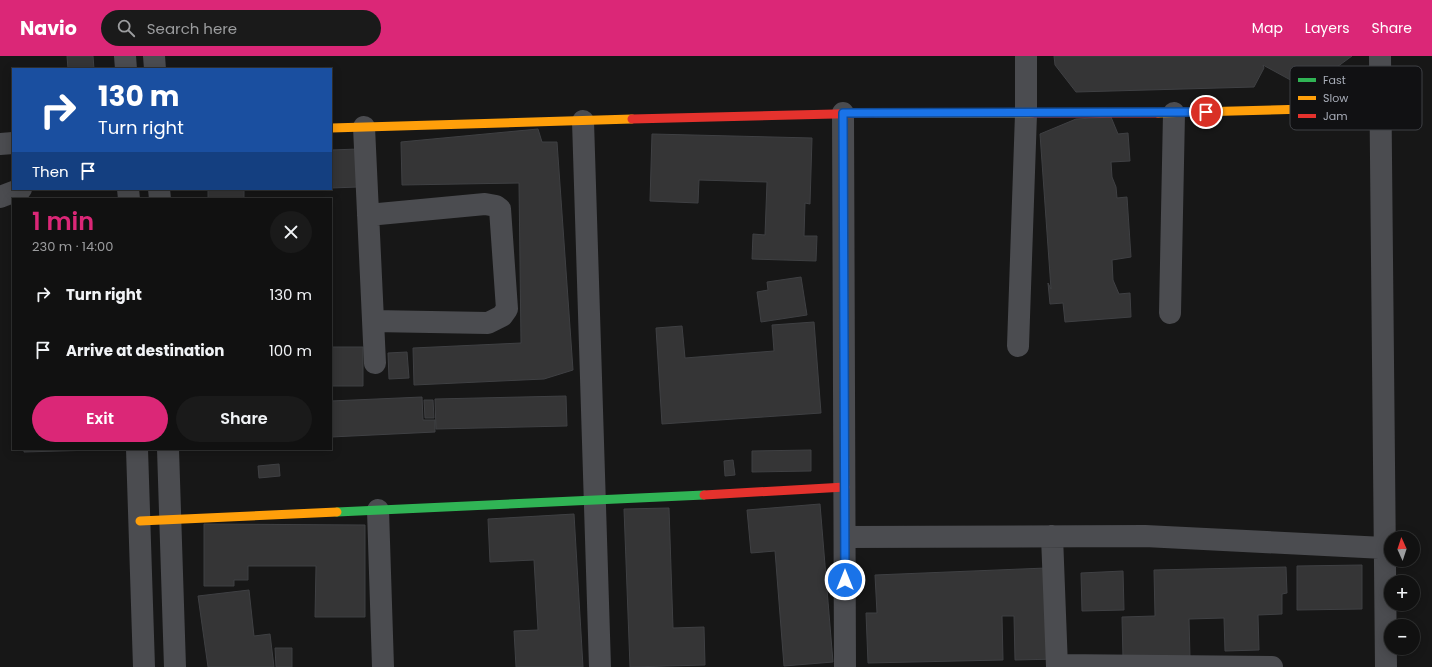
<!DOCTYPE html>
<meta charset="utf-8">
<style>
:root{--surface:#111;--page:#1a1a1a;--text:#f1f3f6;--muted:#9c9d9f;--line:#303131;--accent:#db2777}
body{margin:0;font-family:Poppins,sans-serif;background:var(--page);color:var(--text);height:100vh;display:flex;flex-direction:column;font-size:15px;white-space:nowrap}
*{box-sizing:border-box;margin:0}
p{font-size:13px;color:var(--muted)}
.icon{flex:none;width:22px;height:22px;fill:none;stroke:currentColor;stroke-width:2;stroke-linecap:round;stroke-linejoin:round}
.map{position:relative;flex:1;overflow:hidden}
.side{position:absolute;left:12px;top:142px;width:320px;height:252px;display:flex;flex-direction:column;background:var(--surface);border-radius:0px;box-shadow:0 2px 10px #0003,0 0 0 1px var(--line)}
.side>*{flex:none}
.hud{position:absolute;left:12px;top:12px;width:320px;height:122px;border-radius:0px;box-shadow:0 2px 10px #0003,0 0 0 1px var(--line);background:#1a4fa0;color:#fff;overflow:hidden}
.needle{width:26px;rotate:357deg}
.fabs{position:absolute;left:1384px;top:475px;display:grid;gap:8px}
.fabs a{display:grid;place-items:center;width:36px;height:36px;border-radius:50%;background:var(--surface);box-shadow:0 2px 10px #0003,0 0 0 1px var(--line);font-size:20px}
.pin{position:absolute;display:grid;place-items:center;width:34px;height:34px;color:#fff;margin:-17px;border:2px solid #fff;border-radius:50%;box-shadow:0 1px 4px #0007}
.me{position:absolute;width:44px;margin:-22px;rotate:0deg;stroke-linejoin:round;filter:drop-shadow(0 0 3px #0008)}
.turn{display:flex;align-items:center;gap:14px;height:84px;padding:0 20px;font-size:18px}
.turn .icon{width:52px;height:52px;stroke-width:2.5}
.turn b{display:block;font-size:28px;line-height:34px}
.then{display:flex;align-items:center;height:38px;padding:0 20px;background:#0003;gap:8px;font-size:15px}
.round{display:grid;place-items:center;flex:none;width:42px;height:42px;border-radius:21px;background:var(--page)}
.overview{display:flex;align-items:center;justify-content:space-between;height:68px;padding:0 20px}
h1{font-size:24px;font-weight:600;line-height:30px;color:var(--accent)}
.action{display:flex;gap:8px;margin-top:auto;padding:8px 20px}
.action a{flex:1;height:46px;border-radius:24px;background:var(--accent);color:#fff;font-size:16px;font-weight:600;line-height:46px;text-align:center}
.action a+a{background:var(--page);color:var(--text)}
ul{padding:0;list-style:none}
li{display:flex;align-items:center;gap:12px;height:56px;padding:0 20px}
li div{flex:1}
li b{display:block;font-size:15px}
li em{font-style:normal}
header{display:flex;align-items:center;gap:24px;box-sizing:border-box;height:56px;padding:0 20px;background:var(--accent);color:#fff}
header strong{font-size:19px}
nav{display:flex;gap:22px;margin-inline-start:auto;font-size:14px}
.search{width:280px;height:36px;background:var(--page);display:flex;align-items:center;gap:10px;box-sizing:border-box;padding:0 14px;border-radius:22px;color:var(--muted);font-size:15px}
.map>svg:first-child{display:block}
</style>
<header>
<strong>Navio</strong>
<div class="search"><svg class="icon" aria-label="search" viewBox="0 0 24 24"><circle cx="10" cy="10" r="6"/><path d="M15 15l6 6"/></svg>Search here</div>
<nav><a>Map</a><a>Layers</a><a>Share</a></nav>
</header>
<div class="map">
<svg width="1432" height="611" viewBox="0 0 1432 611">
<rect width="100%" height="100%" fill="#171717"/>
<!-- building -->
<path fill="#353536" stroke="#3f4043" d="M67,0H93L94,13H68Z
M1054,0H1352L1307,33L1263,9L1264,12L1254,31L1076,36L1055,9Z
M1111,61L1118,78L1128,77L1130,105L1111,106L1112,121L1116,131L1117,142L1127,141L1131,201L1112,204L1113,224L1119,238L1130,237L1131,261L1065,266L1063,247L1050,248L1048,227L1051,233L1040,78L1076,63Z
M538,73L542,86H557L573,314L544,323L414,329L413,292L521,287L519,127L402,129L401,86Z
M652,78L812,82L810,148L805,147L804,180H817L816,205L752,203L753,178L765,179L767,126L699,124L698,147L650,145Z
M358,93V131L331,132V94Z
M208,133H244V143H208Z
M801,221L807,259L761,266L757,236L768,234L767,226Z
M814,266L821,357L662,368L656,272L682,270L685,302L774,295L772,269Z
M331,291H363V330H331Z
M407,296L409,322L389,323L388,297Z
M566,340L567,370L436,373L435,343Z
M422,341L423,364H435V376L331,381V345Z
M424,344H433L434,362H425Z
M24,393H94V394L24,396Z
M811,394V415L752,416V395Z
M733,404L735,419L725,420L724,405Z
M279,408L280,420L259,422L258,410Z
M820,448L833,606L784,610L775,495L751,497L747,454Z
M669,452L673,572L704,571L705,609L630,611L624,453Z
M574,458L583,611H516L514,575L538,574L534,504L490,506L488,463Z
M204,468L365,469V561H315L316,510H248V524H234V530H204Z
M1362,509V553L1297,554V510Z
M1286,511L1287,537L1282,538V558L1258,559L1259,594L1225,595L1224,562L1189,563L1190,602L1123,603L1122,561L1155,560L1154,514Z
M1046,512L1058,603L1015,604L1014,560H1002L1003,604L868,607L866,557H877L875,519Z
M1123,515L1124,554L1082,555L1081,517Z
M249,534L254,580L270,578L274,611H208L198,540Z
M275,592H292V611H276Z"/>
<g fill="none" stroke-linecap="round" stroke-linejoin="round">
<!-- street -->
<path stroke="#4b4c50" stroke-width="22" d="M125,0L126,13
M154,0L155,13
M1380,0L1386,611
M843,57L845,611
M583,65L600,611
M364,71L375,307
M0,88L13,87
M128,133L129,143
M159,133L160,143
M0,141L21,133
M368,159L485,148L496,150L500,153L507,253L502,260L488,267L373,265
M1170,257L1174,57
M1018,290L1026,58V0
M137,393L144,611
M168,393L175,611
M378,454L383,611
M1052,480L1057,611
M845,481L1145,480L1384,492
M1057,609L1272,611"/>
<!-- fast -->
<path stroke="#30b455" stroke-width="9" d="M337,456L704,439"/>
<!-- slow -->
<path stroke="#ff9f0a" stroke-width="9" d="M876,57H1032
M1158,57L1381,51
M331,72L632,63
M140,465L337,456"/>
<!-- jam -->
<path stroke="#e5322d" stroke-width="9" d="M1032,57H1158
M632,63L876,57
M704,439L845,431"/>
</g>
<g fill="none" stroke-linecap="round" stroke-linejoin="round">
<defs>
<path id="route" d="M845,524L843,57L1206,56"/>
</defs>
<!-- route casing -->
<use href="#route" stroke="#114b97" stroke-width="10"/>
<!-- route -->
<use href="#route" stroke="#1a73e8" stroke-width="7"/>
</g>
<!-- legend -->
<rect x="1290" y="10" width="132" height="64" rx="6" fill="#111113" stroke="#3e4045" stroke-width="1"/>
<rect x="1298" y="22" width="18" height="4" fill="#30b455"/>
<rect x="1298" y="40" width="18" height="4" fill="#ff9f0a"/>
<rect x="1298" y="58" width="18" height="4" fill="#e5322d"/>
<g font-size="11" fill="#a8adb8">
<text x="1323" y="28">Fast</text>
<text x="1323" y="46">Slow</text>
<text x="1323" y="64">Jam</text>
</g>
</svg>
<div class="fabs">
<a><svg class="needle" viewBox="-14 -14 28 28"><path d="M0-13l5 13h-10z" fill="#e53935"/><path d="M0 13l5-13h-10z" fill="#9c9d9f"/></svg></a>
<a>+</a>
<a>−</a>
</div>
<div class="pin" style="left:1206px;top:56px;background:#d93025"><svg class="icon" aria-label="arrive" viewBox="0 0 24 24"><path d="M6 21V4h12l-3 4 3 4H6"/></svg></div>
<svg class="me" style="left:845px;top:524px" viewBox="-20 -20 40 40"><circle r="17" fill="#1a73e8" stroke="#fff" stroke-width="3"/><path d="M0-11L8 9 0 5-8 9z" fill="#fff"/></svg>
<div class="hud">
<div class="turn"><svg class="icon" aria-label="right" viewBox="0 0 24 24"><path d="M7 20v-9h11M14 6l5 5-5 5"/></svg><div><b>130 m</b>Turn right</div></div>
<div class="then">Then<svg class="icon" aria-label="arrive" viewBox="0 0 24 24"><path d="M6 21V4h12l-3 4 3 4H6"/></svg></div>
</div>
<section class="side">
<div class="overview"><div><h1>1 min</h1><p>230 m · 14:00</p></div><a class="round"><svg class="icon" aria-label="close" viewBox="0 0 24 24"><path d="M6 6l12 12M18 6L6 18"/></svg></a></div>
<ul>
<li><svg class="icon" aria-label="right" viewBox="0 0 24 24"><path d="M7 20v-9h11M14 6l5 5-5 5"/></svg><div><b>Turn right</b></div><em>130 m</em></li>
<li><svg class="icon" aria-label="arrive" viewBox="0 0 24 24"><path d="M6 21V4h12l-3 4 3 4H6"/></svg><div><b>Arrive at destination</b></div><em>100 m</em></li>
</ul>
<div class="action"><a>Exit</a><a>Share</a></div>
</section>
</div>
